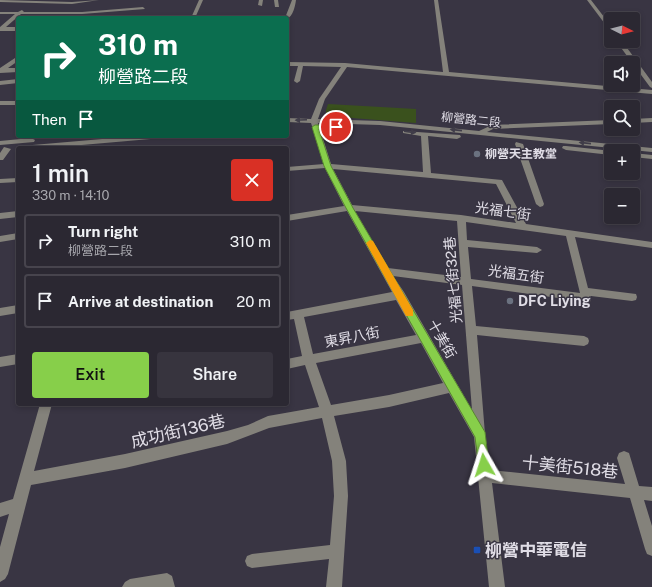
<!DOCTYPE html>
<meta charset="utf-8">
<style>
:root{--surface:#2b2832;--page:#37343e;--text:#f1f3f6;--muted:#a6a6ac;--line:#47444d;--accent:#87cf4a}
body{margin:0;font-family:"Public Sans","Noto Sans TC",sans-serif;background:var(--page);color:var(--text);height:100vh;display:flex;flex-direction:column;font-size:15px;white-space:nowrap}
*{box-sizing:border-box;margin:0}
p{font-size:13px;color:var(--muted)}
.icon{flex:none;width:22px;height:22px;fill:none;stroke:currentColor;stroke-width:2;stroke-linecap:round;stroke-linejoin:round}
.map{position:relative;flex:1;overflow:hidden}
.details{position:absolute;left:16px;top:146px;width:273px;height:260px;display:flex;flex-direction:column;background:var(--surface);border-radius:4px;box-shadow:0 2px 6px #0003,0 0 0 1px var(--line)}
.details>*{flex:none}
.hud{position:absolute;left:16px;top:16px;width:273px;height:122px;border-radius:4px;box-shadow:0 2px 6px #0003,0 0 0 1px var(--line);background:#0b6e4f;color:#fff;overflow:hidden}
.needle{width:26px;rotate:96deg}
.fabs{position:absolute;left:604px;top:12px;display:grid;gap:8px}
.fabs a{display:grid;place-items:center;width:36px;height:36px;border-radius:4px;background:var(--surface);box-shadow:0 2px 6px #0003,0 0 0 1px var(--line);font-size:20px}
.pin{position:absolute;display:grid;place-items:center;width:34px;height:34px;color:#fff;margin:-17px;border:2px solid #fff;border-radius:50%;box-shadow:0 1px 4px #0007}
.me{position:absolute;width:44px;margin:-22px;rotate:354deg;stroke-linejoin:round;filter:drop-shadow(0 0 3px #0008)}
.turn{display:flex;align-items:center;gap:14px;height:84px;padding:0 16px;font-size:18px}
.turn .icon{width:52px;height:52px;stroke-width:2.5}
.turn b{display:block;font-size:28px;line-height:34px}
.then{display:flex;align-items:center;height:38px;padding:0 16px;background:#0003;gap:8px;font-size:15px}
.round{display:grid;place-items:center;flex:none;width:42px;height:42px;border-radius:4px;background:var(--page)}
.overview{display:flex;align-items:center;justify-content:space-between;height:68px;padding:0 16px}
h1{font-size:24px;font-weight:600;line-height:30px}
.button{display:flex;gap:8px;margin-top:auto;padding:8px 16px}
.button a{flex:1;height:46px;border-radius:4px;background:var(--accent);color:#111;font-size:16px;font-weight:600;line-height:46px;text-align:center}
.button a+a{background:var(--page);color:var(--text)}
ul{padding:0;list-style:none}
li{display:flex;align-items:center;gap:12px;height:54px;margin:0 8px 6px;padding:0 8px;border:2px solid var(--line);border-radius:4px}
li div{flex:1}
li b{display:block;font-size:15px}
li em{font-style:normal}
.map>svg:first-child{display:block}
</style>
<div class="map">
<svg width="652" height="587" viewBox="0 0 652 587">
<rect width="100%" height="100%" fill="#393543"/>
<!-- green -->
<path fill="#3a511d" d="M328,104L416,109V123L326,116V110Z"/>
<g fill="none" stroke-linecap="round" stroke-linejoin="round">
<!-- minor -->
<path fill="#84827b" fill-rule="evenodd" d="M0,0L72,2L99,0L72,4L0,2Z
M199,0H203L195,18H191Z
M259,0H263L262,6L258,5Z
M274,0H278L279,7H275Z
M292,0H296C295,7 293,16 287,19V18H285Z
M434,0H438L449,72L652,90V94L347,67L325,99L318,119L380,121L479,131L492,125L611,120V124L493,129L487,132L652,148V152L380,125L318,123L331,164L423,172L421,136L403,133V131L460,135L461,137L457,139L428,136L431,173L502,180L526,224L652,242V248L575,237L588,288L636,294L637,297L636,300L632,301L591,296V301L587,302L472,286L476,326L584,336L588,338L589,341L588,344L584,346L477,335L485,434L490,470L625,484L617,458L619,453L624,451L629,453L639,486L652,487V501L644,500L652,526V556L647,554L645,549L630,498L492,483L505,587H489L474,437L449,393L389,407L334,416L346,461L348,496L342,587H326L329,559L252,568L247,566L245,561L247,556L252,554L330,545L334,496L332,461L322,418L269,428L227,444L125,468L31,485L8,574L5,579L0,582V547L9,514L0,517V503L13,499L40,404H52L34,471L125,454L227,431L248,425L268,416L319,407L305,365L287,369V359L302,356L294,319L287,320V312L392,292L347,211L287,221V215L344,206L325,168L287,171V167L324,164L311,123L287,122V118L311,119L319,99L341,67L303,66L300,81L297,83L294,81L298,66H287V62L345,63L443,72ZM333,169L496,184L516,223L461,215L352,205ZM355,211L457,221L461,277L388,268ZM466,222L566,236L580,293L471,279L468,247L537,253L542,250L537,247L467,240ZM393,276L462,285L472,410L404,292ZM396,300L416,335L313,354L304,317ZM421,343L443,383L389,395L331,405L316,363Z
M587,0H591L611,26V32Z
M143,7L145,9L82,14H21L6,27H18V31H0V27L15,14H0V12H18L22,10L24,12H82Z
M616,41H622L652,82V88L650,87Z
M18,56V61L8,68H18V72L0,73V68Z
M18,79V83L0,85V81Z
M0,101H18V105H0Z
M652,118V122L633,123V119Z
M137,136H166L162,138L47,148H17L21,146Z
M31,138L35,140L34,142L0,145V141Z
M516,142L523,144L544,204L543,206L540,207L536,204L515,144Z
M563,146H566L612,151L611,155L566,150L562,148Z
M4,147L11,149L3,160H0V153Z
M633,153L652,155V159L633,157Z
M18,178V182L0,183V179Z
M18,211V217L0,219V213Z
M18,233V239L0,242V236Z
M18,305V313L0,316V308Z
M18,354V364L0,367V357Z
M167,573L172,576L175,587H122L125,582L130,579Z"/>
</g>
<!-- one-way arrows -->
<defs><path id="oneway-solid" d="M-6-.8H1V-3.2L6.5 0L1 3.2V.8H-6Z"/></defs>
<g fill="#403d49">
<use href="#oneway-solid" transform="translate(301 120) rotate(178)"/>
<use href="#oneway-solid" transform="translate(456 130) rotate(-174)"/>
<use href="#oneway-solid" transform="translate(410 132) rotate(7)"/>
<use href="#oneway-solid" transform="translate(585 143) rotate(-174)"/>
</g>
<!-- route -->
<path fill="#87cf4a" stroke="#588730" d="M315,125H336L339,127L336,129H319L331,166L353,208L485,432L489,465L488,469L484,471L479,469L475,437L346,208L324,166L312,127Z"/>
<!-- slow -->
<path fill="#f59e0b" d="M370,240L373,241L413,310V316H406L366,243Z"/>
<!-- markers -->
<g fill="#6b7280" stroke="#393543" stroke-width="1.5">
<circle cx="477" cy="154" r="4"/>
<circle cx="510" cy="301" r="4"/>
</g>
<rect fill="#1a4fb4" stroke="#393543" stroke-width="1.5" x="473" y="546" width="8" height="8" rx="2"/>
<g text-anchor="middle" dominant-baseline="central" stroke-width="3" stroke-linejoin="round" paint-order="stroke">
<!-- far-street labels -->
<g font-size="12" fill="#e0dde6" stroke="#393543">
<text transform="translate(471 120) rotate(6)">柳營路二段</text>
</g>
<!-- far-poi labels -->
<g font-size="12" font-weight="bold" fill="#e0dde6" stroke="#393543" text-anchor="start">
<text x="485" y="154">柳營天主教堂</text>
</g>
<!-- street labels -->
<g font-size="14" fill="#e0dde6" stroke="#393543">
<text transform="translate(503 211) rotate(8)">光福七街</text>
<text transform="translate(516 274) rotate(8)">光福五街</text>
<text transform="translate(453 280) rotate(-95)">光福七街32巷</text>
<text transform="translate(352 337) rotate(-11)">東昇八街</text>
<text transform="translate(442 339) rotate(60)">十美街</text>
</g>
<!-- poi labels -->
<g font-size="14" font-weight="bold" fill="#e0dde6" stroke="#393543" text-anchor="start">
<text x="518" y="301">DFC Liying</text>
</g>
<!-- near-street labels -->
<g font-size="17" fill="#e0dde6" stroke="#393543">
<text transform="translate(178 431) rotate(-13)">成功街136巷</text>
<text transform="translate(570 467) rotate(6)">十美街518巷</text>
</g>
<!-- near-poi labels -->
<g font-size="17" font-weight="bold" fill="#e0dde6" stroke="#393543" text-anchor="start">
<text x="485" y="550">柳營中華電信</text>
</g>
</g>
</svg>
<div class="fabs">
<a><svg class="needle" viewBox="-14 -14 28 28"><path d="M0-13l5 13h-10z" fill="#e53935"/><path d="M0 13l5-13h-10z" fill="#a6a6ac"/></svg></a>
<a><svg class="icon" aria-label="sound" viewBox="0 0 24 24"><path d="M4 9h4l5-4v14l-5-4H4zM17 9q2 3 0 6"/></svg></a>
<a><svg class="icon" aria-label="search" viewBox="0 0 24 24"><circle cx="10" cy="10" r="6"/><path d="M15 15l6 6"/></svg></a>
<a>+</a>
<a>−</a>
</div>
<div class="pin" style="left:336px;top:127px;background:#d93025"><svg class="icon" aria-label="arrive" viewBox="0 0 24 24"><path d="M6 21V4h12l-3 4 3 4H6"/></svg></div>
<svg class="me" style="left:484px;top:465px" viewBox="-20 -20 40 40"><path d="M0-17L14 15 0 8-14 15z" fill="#87cf4a" stroke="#fff" stroke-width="4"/></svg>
<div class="hud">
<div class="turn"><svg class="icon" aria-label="right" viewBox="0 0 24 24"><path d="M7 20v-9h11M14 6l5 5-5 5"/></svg><div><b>310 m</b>柳營路二段</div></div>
<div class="then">Then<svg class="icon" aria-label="arrive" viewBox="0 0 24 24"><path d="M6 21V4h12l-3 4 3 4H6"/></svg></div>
</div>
<section class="details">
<div class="overview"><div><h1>1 min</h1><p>330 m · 14:10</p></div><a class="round" style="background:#d93025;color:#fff"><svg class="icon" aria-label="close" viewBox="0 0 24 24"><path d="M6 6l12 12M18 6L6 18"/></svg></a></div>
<ul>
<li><svg class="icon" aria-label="right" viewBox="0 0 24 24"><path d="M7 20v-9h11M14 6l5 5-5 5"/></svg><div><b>Turn right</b><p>柳營路二段</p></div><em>310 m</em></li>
<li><svg class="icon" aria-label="arrive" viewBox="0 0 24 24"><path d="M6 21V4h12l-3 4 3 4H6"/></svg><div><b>Arrive at destination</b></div><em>20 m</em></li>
</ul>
<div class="button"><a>Exit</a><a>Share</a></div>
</section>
</div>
